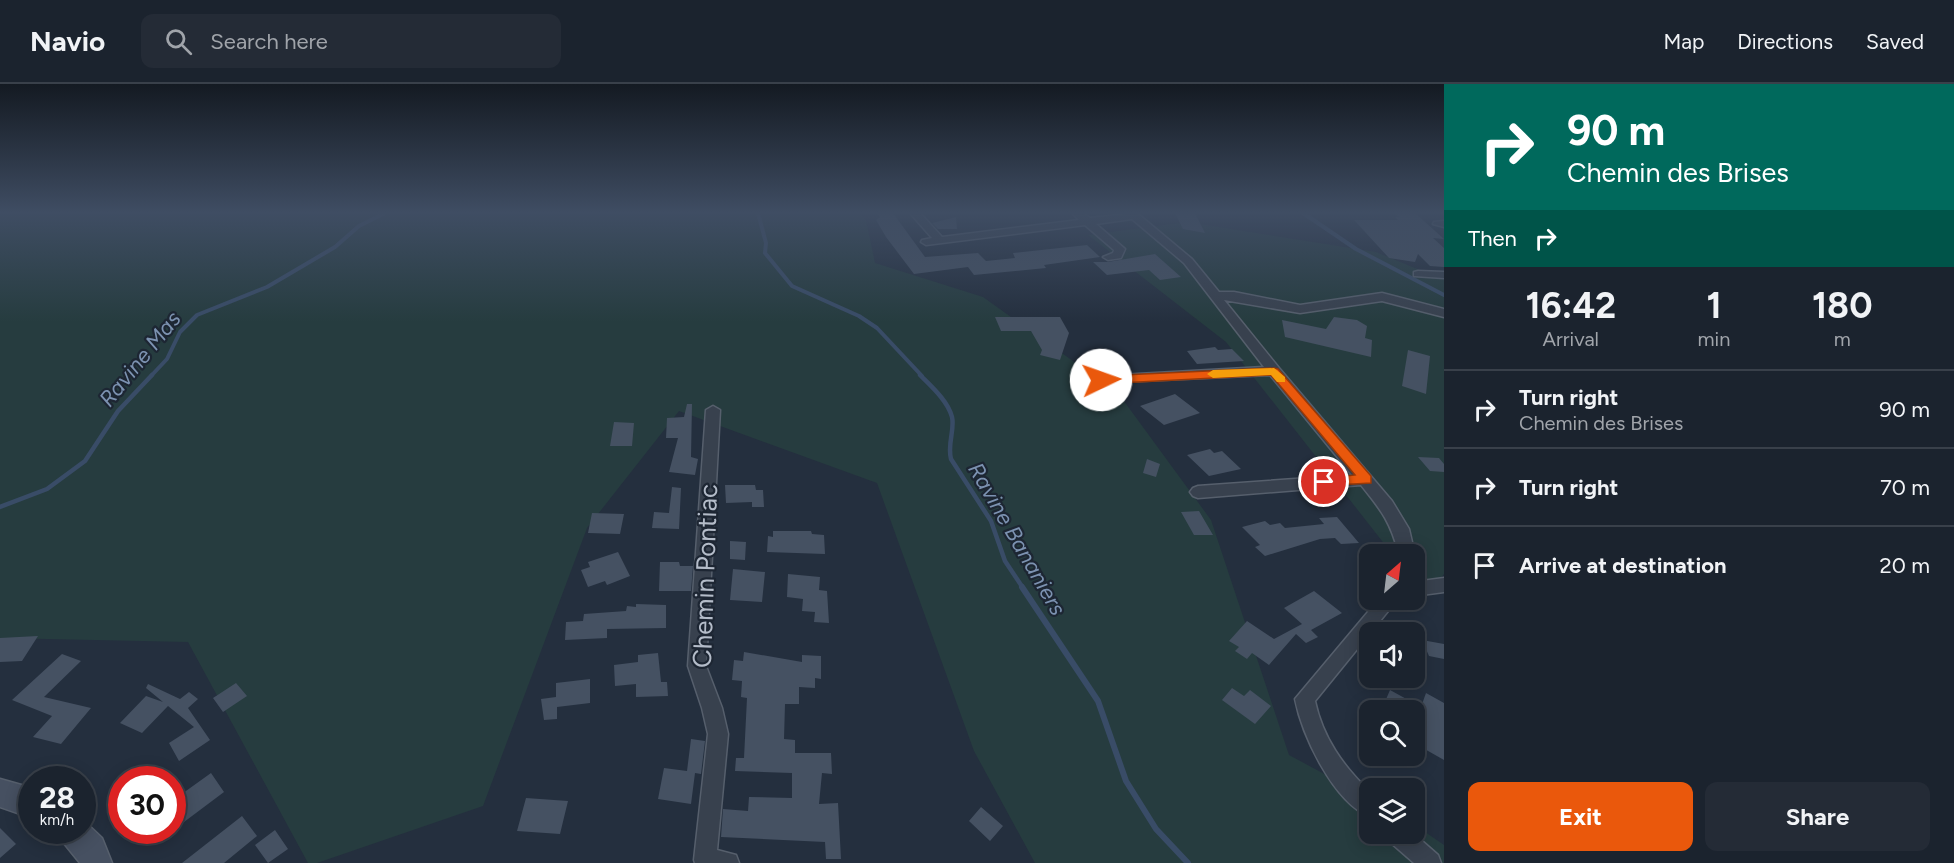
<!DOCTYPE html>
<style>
:root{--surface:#1b232e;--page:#242b36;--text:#f1f3f6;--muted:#a0a4aa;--line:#39404a;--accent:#ea580c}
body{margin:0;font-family:Figtree,sans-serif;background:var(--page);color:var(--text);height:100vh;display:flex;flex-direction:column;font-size:22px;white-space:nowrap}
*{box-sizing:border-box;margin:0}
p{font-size:20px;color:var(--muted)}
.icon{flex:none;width:33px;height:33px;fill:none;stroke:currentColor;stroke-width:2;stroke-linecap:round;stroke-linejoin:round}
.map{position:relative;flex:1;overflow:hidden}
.sheet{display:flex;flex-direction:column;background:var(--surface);width:510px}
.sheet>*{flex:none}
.guide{background:#00695c;color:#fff;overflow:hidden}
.needle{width:39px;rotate:28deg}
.fabs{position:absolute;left:1359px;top:460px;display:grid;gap:12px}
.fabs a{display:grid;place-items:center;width:66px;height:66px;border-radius:12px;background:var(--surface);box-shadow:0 3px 15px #0003,0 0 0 2px var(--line);font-size:30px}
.speed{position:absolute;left:18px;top:682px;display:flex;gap:12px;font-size:30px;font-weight:700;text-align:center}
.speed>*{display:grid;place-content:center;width:78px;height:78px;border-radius:50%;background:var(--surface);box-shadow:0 3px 15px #0003,0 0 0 2px var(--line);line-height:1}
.speed small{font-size:15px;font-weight:400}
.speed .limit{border:9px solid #d22;background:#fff;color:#111}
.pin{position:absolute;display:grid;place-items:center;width:51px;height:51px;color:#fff;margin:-26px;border:3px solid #fff;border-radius:50%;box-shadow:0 2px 6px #0007}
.me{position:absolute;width:66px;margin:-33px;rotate:87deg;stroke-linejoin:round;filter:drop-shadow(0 0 4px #0008)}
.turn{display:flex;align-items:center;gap:21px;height:126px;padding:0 24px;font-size:27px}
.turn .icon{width:78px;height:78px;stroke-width:2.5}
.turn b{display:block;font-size:42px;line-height:51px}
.then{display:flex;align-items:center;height:57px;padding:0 24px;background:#0003;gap:12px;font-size:22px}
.eta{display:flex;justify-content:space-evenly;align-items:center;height:102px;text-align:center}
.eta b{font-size:36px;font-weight:700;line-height:42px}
.action{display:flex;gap:12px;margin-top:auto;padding:12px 24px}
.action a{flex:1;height:69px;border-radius:12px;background:var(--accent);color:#fff;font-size:24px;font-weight:700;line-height:69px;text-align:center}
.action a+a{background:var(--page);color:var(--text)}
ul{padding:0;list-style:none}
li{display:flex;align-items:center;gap:18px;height:78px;padding:0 24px;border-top:2px solid var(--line)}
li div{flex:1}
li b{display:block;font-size:22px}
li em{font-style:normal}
header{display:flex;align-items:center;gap:36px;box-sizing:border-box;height:84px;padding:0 30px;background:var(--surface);border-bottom:2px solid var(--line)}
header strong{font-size:28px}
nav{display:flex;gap:33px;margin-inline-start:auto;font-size:21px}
.search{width:420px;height:54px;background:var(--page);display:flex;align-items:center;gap:15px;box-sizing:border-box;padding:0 21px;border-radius:12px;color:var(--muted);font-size:22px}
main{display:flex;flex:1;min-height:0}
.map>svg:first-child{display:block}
</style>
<header>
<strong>Navio</strong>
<div class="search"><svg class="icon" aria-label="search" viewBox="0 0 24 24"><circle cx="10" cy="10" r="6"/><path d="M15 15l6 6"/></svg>Search here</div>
<nav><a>Map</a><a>Directions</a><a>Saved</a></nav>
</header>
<main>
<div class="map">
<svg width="1444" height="779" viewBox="0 0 1444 779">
<rect width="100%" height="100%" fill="#242f3e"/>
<!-- green -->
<path fill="#263c3f" d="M0,129H860L866,136L875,179L983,213L1118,309L1211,436L1289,671L1369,714L1370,750H1414L1415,741L1444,761V779H1035L974,667L877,399L679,327L587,444L483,722L317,779H308L188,558L0,554Z
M1187,138L1376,168L1444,196V490L1425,513L1415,499L1414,471H1393L1226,258L1088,151Z"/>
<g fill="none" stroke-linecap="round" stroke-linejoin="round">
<!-- stream-far2 -->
<path stroke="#394c67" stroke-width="4" d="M758,129L766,159L765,169L792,202L859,232L877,244L922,292
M1303,129L1356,165L1444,211
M151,292L167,275L180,248L197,231L267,203L335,163L359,142L385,129"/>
<!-- stream-far1 -->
<path stroke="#394c67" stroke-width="4.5" d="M920,291C931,302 948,317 952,333C955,346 947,360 951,375L991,437L1005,477L1023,504
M0,423L47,405L85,377L118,327L152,291"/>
<!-- stream -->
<path stroke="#394c67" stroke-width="6" d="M1022,503L1098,617L1126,697L1156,745L1188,779"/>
</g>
<!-- building -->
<path fill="#455162" d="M893,129L925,173L978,169L986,177L1015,174L1013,169L1087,161L1100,173L1044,181L1046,184L974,191L968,183L914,190L886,153L876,136L880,133L878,130Z
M1175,129H1195L1205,149L1183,145Z
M1394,129H1415L1444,155L1433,154L1444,164V183L1430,182L1418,170L1415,178L1389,174L1354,136H1398L1395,133H1399Z
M956,133L957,145H938L932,139Z
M1155,170L1181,193L1160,196L1149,186L1107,191L1093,178H1108Z
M995,233H1060L1069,249L1060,276L1040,271L1042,266L1031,247H1001Z
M1334,233L1357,236L1367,242L1365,254L1372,256L1371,273L1285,253L1282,236L1326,245Z
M1215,263L1218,266L1232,265L1244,277L1197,280L1187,267Z
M1408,266L1430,272L1426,310L1402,302Z
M1175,310L1200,329L1164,341L1140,322Z
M687,320H692L691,373L698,375L695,391L669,388L678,354H666L667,334L684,333Z
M614,338L634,339L632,362H610Z
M1210,365L1214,369L1222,367L1241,385L1209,392L1187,371Z
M1418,373L1439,374L1444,380V388L1430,387Z
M1147,375L1160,380L1156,393L1143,389Z
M725,401H755L756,406H763L764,423H752V418L726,419Z
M672,403L681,404L679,445L652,444L654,428L669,429Z
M1199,427L1213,451H1194L1181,428Z
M592,429L624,430L620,450L588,449Z
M1337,433L1359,459L1341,460L1335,454L1320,455L1265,472L1255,463L1260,461L1242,443L1265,437L1270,441L1280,439L1285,444L1324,440L1319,434Z
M773,447H811L812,450L824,451L825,470L767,468L768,452L773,453Z
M730,457L746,458L745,476L730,475Z
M618,468L630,492L607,501L605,497L588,503L581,486L590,483L588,478Z
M660,478H679L680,482H693L691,507H659Z
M733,485L765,488L762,518L730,516Z
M788,490L820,493L819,506L827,507L829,539L814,538L815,528L802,527L803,515L787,513Z
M1314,507L1342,529L1311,546L1318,553L1306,559L1296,550L1269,581L1252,569L1247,575L1235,567L1239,563L1229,557L1247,537L1274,555L1302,540L1284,524Z
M636,520L666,521V544L607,545V554L565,556L566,538L583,537L584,530L626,527L627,522L636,523Z
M38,552L22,577L0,578V554Z
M1422,556L1444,560V575L1429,572Z
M744,568L802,578V571L821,572V595L815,594V604L799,603V620H785L784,655L795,656V669H831L832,690L822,689L819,720L838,719L841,775H826L825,758L721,753L723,725L748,727L749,713L792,714V689L735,687L736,674H744L747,614L741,613L742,597L732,596L734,576L743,577Z
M658,569L661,598H667L668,612L636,613V600L615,602L614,581L638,578V571Z
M62,570L81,577L44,613L91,624L61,660L33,653L52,632L12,616Z
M590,595V619L557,623V635L544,636L541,615L556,613V599Z
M236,599L247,612L223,628L213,614Z
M148,600L180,615L189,608L198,615L188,624L210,656L179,677L169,659L194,643L168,622L142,649L120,639L146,612L163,618L146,604Z
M1232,604L1244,612L1250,606L1271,622L1255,640L1222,616Z
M1390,606L1421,623L1426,609L1444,619V676L1414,659V627H1381Z
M691,655L705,657L701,690L695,689L691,720L658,715L664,684L687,687Z
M211,689L224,708L172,747V717Z
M526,714L568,717L560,750L517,747Z
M981,723L1003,742L990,757L969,737Z
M242,732L257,752L224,779H182Z
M0,744L16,760L0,774Z
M275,746L288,765L268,779L255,761Z"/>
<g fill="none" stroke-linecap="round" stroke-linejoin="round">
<defs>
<path id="street" d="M910,129H920L942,153L1079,136L1072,129H1083L1090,134L1137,129L1192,175L1219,208H1234L1300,221L1382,209L1444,225V233L1382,217L1300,229L1224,216L1279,284L1392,417L1409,445L1415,471L1414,472L1399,471C1391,438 1381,426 1361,401L1198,414L1193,412L1190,408L1193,404L1198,402L1352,391L1270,291L1096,299L1094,296L1101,292L1264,283L1184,179L1132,135L1096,140L1125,165L1121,174L1108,176L1103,173L1113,169L1114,166L1085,141L926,161L921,158L922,156L932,154Z
M1444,137V143L1433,140L1434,138Z
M1418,187L1444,188V194L1414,192V188Z
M713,322L720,326L706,582L722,624L728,650L717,766L736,771L739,779H695L694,776L708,650L702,624L688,582L706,326Z
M1444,494V508L1414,512V498Z
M1378,516H1397L1315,617C1323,654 1343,682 1370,708V733C1333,718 1302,651 1295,615Z
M1387,750H1414L1438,771L1441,779H1414L1390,758Z"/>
<path id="secondary" d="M0,695L32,704V734L0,723Z
M82,735L102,754L112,779H80L63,758L59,747H82Z"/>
</defs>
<!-- street casing -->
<use href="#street" stroke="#565f6c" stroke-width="3"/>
<!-- secondary casing -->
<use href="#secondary" stroke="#565f6c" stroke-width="3"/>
<!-- street -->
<use href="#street" fill="#38414e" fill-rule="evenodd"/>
<!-- secondary -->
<use href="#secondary" fill="#465061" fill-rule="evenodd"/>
</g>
<!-- sky -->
<linearGradient id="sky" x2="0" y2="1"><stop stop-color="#141a22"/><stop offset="0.54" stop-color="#3f4d63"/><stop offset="1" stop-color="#3f4d63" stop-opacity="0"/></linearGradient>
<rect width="1444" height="238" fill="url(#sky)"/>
<!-- route -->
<path fill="#ea580c" stroke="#983908" stroke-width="1.5" d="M1274,284L1278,285L1371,392V399L1319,402V395L1355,391L1271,291L1101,300L1095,296L1101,292Z"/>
<!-- slow -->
<path fill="#f59e0b" d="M1274,284L1285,293V298H1277L1271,291L1213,294L1207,290L1213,286Z"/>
<g text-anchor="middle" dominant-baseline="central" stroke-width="4.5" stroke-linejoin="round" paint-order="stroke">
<!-- water labels -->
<g font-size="22" font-style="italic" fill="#7c92b1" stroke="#1d2633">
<text transform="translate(140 275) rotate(-51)">Ravine Mas</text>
<text transform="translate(1017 455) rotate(60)">Ravine Bananiers</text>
</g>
<!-- near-street labels -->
<g font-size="26" fill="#b4bcc9" stroke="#1d2633">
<text transform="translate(705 492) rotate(-88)">Chemin Pontiac</text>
</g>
</g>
</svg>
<div class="fabs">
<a><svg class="needle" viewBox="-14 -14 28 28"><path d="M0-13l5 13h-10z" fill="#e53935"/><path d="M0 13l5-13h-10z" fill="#a0a4aa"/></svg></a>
<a><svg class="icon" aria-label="sound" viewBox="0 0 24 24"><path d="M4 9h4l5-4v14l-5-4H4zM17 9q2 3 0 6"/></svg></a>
<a><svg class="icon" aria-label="search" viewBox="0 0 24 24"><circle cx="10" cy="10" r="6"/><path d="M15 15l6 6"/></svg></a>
<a><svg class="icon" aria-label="layers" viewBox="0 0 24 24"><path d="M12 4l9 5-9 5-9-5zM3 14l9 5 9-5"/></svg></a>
</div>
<div class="speed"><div>28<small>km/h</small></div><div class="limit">30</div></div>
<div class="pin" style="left:1324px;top:398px;background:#d93025"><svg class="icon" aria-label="arrive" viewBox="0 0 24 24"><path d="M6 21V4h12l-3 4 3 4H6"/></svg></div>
<svg class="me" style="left:1101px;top:296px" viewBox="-20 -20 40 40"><circle r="19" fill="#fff"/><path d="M0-13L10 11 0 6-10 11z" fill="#ea580c"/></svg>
</div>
<section class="sheet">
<div class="guide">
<div class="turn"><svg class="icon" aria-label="right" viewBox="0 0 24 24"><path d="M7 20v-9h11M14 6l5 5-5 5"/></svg><div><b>90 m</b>Chemin des Brises</div></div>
<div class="then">Then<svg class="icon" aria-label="right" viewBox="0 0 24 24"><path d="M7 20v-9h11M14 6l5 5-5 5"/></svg></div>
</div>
<div class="eta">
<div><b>16:42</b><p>Arrival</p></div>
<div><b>1</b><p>min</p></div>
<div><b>180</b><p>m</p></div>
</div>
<ul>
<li><svg class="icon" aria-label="right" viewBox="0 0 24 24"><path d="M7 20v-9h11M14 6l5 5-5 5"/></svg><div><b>Turn right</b><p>Chemin des Brises</p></div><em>90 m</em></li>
<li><svg class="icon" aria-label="right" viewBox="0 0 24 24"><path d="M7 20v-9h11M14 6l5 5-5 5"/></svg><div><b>Turn right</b></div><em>70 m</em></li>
<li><svg class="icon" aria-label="arrive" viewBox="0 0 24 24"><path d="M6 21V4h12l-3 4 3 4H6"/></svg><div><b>Arrive at destination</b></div><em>20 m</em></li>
</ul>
<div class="action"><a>Exit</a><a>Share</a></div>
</section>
</main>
